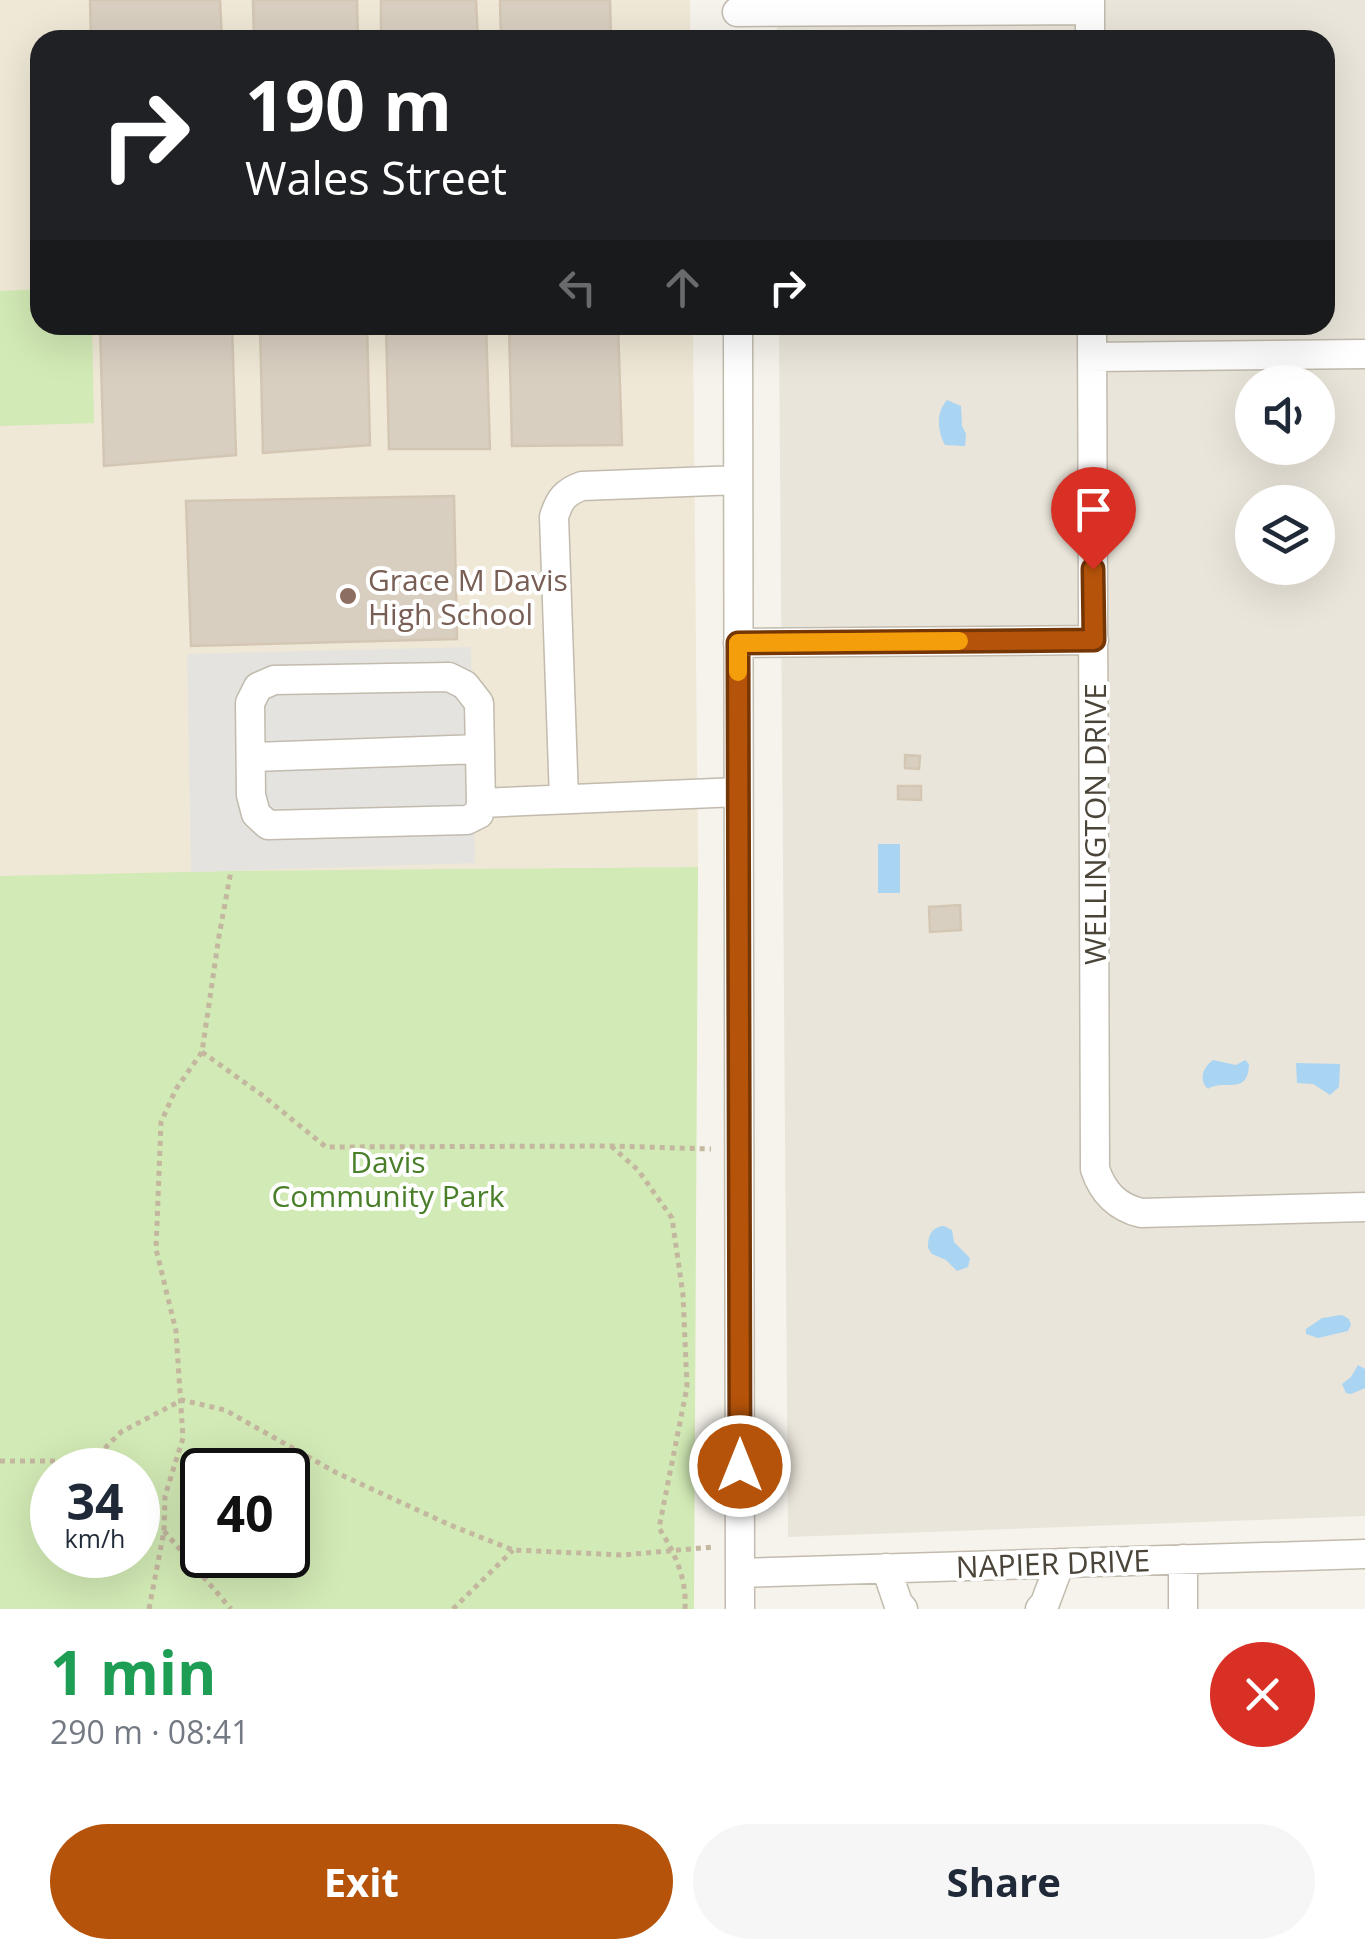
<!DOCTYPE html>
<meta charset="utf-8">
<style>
:root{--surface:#fff;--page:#f6f6f7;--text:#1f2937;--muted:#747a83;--accent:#b45309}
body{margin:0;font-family:"Open Sans",sans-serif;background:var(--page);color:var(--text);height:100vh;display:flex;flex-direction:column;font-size:38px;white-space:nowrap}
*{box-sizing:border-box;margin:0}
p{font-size:32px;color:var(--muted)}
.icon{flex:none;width:55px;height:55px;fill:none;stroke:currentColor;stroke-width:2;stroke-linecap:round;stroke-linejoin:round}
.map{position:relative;height:1609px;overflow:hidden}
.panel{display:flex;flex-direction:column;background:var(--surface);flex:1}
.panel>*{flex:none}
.top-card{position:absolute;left:30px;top:30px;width:1305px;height:305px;border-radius:30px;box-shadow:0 10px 40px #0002;background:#202124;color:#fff;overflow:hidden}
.tools{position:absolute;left:1235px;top:365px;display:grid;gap:20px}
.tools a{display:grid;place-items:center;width:100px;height:100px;border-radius:50%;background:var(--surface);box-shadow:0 10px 40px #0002;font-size:50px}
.speed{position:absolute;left:30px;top:1448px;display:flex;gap:20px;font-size:50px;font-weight:700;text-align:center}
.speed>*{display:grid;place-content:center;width:130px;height:130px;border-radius:50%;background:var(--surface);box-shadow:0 10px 40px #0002;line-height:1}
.speed small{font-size:25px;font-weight:400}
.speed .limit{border:5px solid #111;border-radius:15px;background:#fff;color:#111}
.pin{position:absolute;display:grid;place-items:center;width:85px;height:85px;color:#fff;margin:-102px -42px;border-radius:50% 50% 50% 0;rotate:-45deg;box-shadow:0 0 10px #0007}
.pin .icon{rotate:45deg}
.me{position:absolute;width:110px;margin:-55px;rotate:0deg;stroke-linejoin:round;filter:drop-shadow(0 0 8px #0008)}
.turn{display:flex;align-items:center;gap:35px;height:210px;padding:0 50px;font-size:45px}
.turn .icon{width:130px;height:130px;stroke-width:2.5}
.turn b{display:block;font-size:70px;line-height:85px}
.lanes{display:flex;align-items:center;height:95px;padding:0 50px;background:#0003;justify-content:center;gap:50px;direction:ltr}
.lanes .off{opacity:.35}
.round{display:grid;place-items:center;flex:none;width:105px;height:105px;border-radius:52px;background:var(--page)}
.summary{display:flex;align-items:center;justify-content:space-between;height:170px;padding:0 50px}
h1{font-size:60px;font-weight:700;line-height:75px;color:#1e9e55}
.primary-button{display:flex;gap:20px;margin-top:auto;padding:20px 50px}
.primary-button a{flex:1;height:115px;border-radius:60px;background:var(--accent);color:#fff;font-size:40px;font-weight:700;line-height:115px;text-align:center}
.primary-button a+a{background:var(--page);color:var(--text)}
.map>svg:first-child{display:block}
</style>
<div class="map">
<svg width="1365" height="1609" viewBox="0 0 1365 1609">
<rect width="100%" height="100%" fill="#f6f3ec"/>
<!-- residential -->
<path fill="#eae5da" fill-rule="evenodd" d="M777,0H1365V1516L788,1537L779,325H1325V40H777ZM1252,382H1318V448H1252ZM1252,502H1318V568H1252Z"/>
<!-- education -->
<path fill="#efe8d6" d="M0,0H690V40H40V325H693L698,867L0,880Z"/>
<!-- green -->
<path fill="#d2eab5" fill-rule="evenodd" d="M40,289V325H92L94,423L0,426V291Z
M698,867L694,1609H0V876L231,871ZM52,1470H138V1555H52ZM202,1470H288V1555H202Z"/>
<!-- parking -->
<path fill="#e5e3e0" d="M471,647L475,863L191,872L187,654Z"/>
<!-- water -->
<path fill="#a9d4f2" d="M947,400L961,406L962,426L966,434L965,446L945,445C937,431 936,412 947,400Z
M878,844H900V893H878Z
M1213,1060L1236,1065L1245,1060L1249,1064C1248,1097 1224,1078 1208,1089C1198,1080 1203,1067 1213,1060Z
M1296,1063L1340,1064L1339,1087L1330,1095L1313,1084L1297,1083Z
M944,1226L952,1230L954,1242L970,1258L968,1267L957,1271L946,1260L932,1254L928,1248C928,1236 931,1227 944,1226Z
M1342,1315L1349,1319L1351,1325L1348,1331L1318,1338L1306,1334V1329L1322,1318Z
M1358,1365L1365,1369V1388L1351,1394L1346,1393L1342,1384L1351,1377Z"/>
<!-- building -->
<path fill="#d8cfc1" stroke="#d3c7b4" stroke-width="2.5" d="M90,0H220L222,40H91Z
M253,0H357L358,40H254Z
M381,0H476L478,40H381Z
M500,0H610L611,40H501Z
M100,325H232L236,455L104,466Z
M260,325H367L370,445L263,453Z
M386,325H486L490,449H389Z
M509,325H618L622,445L512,446Z
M454,496L457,639L191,646L186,501Z
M905,755L920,756L919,769L905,768Z
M898,786H921V800L898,799Z
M960,905L961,930L930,932L929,907Z"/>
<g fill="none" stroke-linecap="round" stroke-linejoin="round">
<defs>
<path id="minor" d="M1090,0V40
M737,12L1090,10
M738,325L740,1609
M1092,325L1095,1169C1103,1193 1117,1207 1141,1213L1365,1207
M1092,357L1365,354
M738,643L1094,640
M449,677L465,685L479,703L481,803L479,814L467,820L268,825L256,814L251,795L250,703L258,687L274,680Z
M251,757L480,749
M564,799L554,517C559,500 565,492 582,486L738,480
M481,803L738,792
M886,1568L898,1603L903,1609
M740,1573L1365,1554
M1040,1609L1045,1603L1060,1563
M1183,1609V1559"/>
</defs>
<!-- minor casing -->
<use href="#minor" stroke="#c2bbae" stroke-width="31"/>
<!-- path -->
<path stroke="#c4b79f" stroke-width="5" stroke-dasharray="5 5" stroke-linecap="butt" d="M202,1052L262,1095L326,1147L611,1146L711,1149
M611,1146L638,1170L672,1218L683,1295L687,1387L659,1528C675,1553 687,1579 685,1609
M0,1461H92L121,1432L182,1400L225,1410L337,1473L450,1525L513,1550L623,1555L713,1547
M164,1531L231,1609
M149,1609L164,1531L165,1496L183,1438L176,1331L156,1249L161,1122L176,1089L202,1052L219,936L231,871
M453,1609L513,1550"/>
<!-- minor -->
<use href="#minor" stroke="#fff" stroke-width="28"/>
</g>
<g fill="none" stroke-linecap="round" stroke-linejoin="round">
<defs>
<path id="route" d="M740,1466L738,643L1094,640L1093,569"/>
</defs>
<!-- route casing -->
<use href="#route" stroke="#753606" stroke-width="25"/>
<!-- route -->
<use href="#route" stroke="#b45309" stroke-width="18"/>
<!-- slow -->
<path stroke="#f59e0b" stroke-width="18" d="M738,672V643L959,641"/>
</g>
<!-- markers -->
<circle fill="#8d6e63" stroke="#fff" stroke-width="4" cx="348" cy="596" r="10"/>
<g text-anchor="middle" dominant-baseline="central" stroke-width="8" stroke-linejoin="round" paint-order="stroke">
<!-- education labels -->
<g font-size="30" fill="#785e54" stroke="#fff" text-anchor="start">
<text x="368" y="579">Grace M Davis<tspan x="368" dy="34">High School</tspan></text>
</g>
<!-- street labels -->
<g font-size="30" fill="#4b4439" stroke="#fff">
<text transform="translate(1094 824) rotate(-90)">WELLINGTON DRIVE</text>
<text transform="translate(1053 1563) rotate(-2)">NAPIER DRIVE</text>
</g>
<!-- park labels -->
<g font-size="30" fill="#4a7f2a" stroke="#fff">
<text x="388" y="1161">Davis<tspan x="388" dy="34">Community Park</tspan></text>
</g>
</g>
</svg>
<div class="tools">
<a><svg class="icon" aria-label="sound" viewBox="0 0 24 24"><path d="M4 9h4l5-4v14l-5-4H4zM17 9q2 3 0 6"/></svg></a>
<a><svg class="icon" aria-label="layers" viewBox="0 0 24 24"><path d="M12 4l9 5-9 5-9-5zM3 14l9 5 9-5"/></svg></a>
</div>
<div class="speed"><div>34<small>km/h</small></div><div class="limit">40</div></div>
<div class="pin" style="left:1093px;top:569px;background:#d93025"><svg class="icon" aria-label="arrive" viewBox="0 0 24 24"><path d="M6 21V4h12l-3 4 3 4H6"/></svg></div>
<svg class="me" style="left:740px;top:1466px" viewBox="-20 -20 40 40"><circle r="17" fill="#b45309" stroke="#fff" stroke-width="3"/><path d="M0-11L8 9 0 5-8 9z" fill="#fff"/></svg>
<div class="top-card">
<div class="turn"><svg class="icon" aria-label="right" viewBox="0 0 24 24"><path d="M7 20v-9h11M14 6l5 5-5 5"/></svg><div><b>190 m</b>Wales Street</div></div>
<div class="lanes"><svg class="icon off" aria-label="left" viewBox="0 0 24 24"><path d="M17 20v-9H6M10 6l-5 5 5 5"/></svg><svg class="icon off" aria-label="ahead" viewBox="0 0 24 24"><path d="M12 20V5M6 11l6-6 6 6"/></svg><svg class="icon" aria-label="right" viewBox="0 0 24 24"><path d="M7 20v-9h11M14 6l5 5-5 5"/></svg></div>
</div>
</div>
<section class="panel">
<div class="summary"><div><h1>1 min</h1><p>290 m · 08:41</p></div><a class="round" style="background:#d93025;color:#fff"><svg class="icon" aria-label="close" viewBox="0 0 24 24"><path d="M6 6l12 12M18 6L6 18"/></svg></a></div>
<div class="primary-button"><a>Exit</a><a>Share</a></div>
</section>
